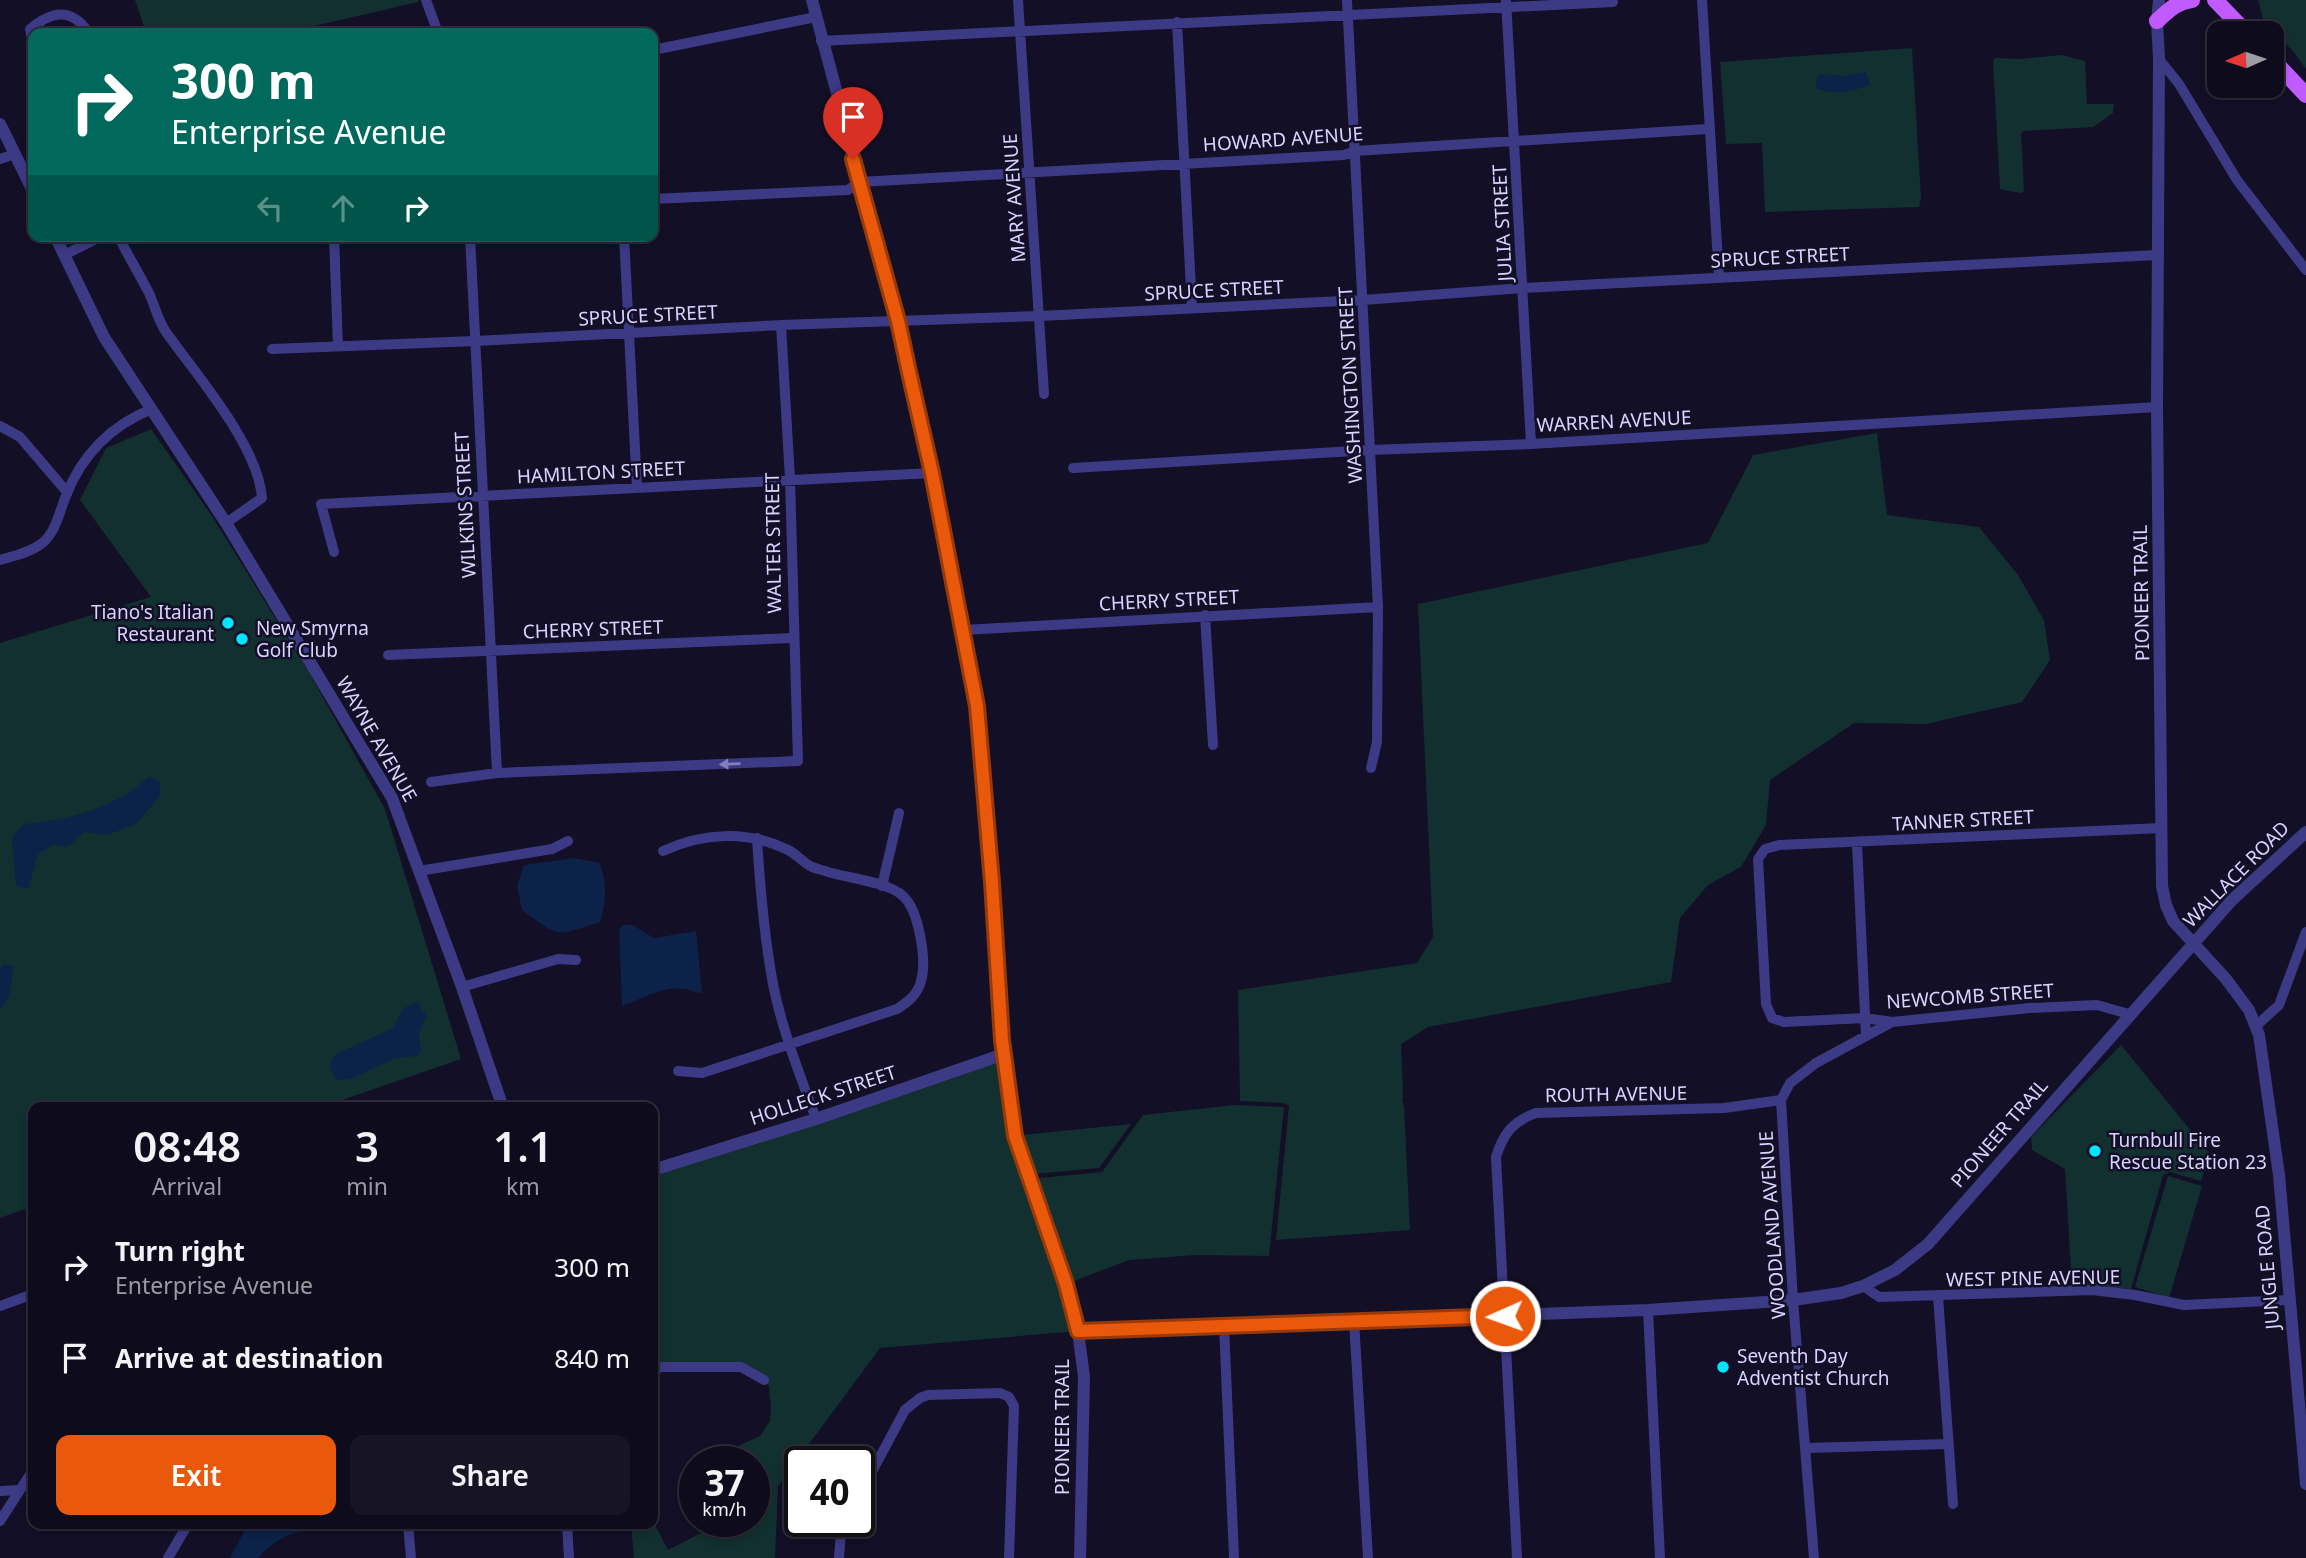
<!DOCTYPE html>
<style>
:root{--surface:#0e0b1c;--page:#171425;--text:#f1f3f6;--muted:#9b9ba3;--line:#2e2b3b;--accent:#ea580c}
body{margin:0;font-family:"Noto Sans",sans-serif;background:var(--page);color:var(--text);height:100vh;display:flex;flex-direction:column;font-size:26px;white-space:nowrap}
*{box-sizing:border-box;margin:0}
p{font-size:23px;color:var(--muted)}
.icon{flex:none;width:38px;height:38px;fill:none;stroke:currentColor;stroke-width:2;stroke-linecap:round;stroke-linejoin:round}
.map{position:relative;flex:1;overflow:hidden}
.sheet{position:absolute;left:28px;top:1102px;width:630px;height:427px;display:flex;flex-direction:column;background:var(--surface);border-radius:14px;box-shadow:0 4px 10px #0003,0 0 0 2px var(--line)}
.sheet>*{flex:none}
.banner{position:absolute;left:28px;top:28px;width:630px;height:214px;border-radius:14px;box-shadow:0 4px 10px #0003,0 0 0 2px var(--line);background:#00695c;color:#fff;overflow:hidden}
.needle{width:46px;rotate:267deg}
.controls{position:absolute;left:2207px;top:21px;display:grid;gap:14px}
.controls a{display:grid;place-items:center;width:77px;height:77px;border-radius:14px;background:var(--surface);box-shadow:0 4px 10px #0003,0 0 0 2px var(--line);font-size:35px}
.speed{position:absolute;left:679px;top:1446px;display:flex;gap:14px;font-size:35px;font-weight:700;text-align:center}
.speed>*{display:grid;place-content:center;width:91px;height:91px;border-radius:50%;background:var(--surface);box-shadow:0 4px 10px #0003,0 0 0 2px var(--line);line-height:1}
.speed small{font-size:18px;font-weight:400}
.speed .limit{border:4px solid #111;border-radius:10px;background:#fff;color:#111}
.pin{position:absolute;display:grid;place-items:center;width:60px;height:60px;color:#fff;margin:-72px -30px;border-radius:50% 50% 50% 0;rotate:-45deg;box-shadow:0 0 7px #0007}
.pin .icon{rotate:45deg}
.me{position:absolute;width:77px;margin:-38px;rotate:268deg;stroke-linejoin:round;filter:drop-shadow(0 0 5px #0008)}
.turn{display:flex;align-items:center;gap:24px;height:147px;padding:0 28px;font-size:32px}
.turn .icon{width:91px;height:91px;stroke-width:2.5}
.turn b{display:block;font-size:49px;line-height:60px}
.lanes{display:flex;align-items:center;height:66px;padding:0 28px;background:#0003;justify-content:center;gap:35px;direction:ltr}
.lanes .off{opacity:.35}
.eta{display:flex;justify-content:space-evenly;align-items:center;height:119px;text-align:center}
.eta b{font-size:42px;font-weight:600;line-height:49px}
.action{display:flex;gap:14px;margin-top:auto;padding:14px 28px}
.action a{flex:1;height:80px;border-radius:14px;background:var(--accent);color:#fff;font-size:28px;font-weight:600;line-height:80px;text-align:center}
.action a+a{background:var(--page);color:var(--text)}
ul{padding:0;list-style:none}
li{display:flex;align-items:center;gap:21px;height:91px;padding:0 28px}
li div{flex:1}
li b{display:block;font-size:26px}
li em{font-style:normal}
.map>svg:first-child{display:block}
</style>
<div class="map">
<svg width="2306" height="1558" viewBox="0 0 2306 1558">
<rect width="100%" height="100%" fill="#130f26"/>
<!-- green -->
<path fill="#12302f" d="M135,0H418V2L284,33H146Z
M2258,0H2306V69L2293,51L2264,22Z
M1912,48L1921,198L1919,207L1765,212L1762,143L1726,144L1720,62Z
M2062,55L2085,61L2087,104H2114L2113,113L2093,127L2023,131L2021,134L2024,191L2020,193L2000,189L1993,61L1995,58L2019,59Z
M151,429L212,516L311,676L385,809L461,1059L319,1108H33V1206L0,1218V643L151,597L80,500L106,448Z
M1877,433L1887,515L1979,527L2018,575L2044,620L2050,660L2022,702L1926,724L1854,723L1770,780L1766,825L1741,867L1708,885L1680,918L1671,982L1428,1027L1401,1044L1403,1096L1402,1101L1404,1106L1410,1230L1276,1240L1289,1106L1284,1103L1240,1101L1238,990L1417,963L1433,937L1418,604L1708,543L1753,455Z
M2121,1045L2210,1154L2201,1181L2170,1172L2163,1175L2131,1289L2072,1286L2065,1169L2032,1150L2031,1137Z
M1004,1054L1029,1179L1102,1172L1143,1115L1234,1105L1284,1107L1269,1256L1195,1255L1129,1260L1066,1284L1078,1331L880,1348L778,1486L775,1558H634L631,1524H653V1521L668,1550L701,1533L707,1521H754V1461H712V1458L760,1436L770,1421L771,1408L769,1387L764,1380L741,1368L653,1370V1170Z
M1131,1124L1099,1168L1033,1174L1021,1135Z
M2168,1176L2202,1186L2169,1298L2135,1287Z"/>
<!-- water -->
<path fill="#0c2248" d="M1866,72L1870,84C1850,93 1835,95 1815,88L1819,74L1844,76Z
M149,777L160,781V796L136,824L107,835L84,832L67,847L53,845L38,854L28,889L16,886L12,837L24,824C69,820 115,808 149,777Z
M574,858L599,863C608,884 606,901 600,922C554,937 561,938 522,910L517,886L524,865Z
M623,925H632L654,938L696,931L702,993C695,993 692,990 685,989C664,985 642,999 622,1006L619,930Z
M3,965L14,966L9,996L0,1010V969Z
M413,1003H418L426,1016C420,1032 417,1033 421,1051L417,1056L395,1058L351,1079L337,1080C329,1071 328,1062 336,1054L393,1028L403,1009Z
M248,1524H336C305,1528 280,1533 258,1558H230Z"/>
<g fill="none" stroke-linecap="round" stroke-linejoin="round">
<!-- minor -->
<path stroke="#3d3a85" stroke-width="10" d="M426,0L438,33
M1018,0L1044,394
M1347,0L1378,607L1377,742L1371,768
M1506,0L1531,444
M1702,0L1719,278
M1177,22L1192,308
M821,41L1613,2
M33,45L30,29C52,11 71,7 89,33
M653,50L816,17
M2159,59L2179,84L2237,180L2306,270
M0,159L15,154
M653,199L848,190L859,182L1344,155L1355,151L1708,129
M118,236C128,255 139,274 149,293C155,306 158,321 166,332C197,376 258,445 262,498L226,523
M334,236L338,346
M470,236L497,773
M624,236L637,488
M64,255L102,236
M272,349L475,341L781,325L1040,316L1363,300L1523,288L2157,255
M0,426L20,437L67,492
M1073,468L1370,450L1531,444L2157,407
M334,552L321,504L932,473
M0,560C13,556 29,553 41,544C56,533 59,512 66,496C81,456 111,425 152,409
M1205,615L1213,745
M963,630L1378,607
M388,655L793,638
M431,782L497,773L798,761L790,479L781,325
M757,838C760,887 764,936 773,984C782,1030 800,1075 816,1119
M1857,843L1866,1036
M663,851C702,833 746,830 786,849C796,853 803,863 812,867C817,869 823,870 828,872C848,878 888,882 903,896C919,910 927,961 921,981C918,994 908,1002 897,1009L702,1073L678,1071
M419,871L552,849L568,841
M882,886L899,813
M462,987L558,959L576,960
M2129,1014L2097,1005L2030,1008L1892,1022L1865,1018L1784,1022L1772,1018L1766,1004L1758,859L1765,849L1779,845L2162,828
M2256,1026L2279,1005L2306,932
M1781,1100L1793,1300L1814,1558
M1863,1286L1879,1297L2092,1290L2135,1295L2184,1305L2289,1300
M1938,1296L1953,1504
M0,1306L33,1294
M1648,1310L1660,1558
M1354,1320L1368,1558
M1224,1325L1234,1558
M653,1370L661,1367H741L764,1380
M1806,1448L1948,1444
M20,1490L33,1470
M0,1491L20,1490L0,1521
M859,1496L905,1410L920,1398L928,1395L1000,1393L1009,1397L1014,1406L1009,1558
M408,1524L411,1558
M567,1524L569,1558
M168,1558L188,1524
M839,1558L841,1531L846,1521
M1517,1558L1496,1157C1503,1134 1513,1121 1536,1113L1724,1108L1781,1100L1790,1083L1816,1063L1892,1022"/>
<!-- tertiary -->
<path stroke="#3d3a85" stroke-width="12" d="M812,0L898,321L932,473L977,706L992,882L1002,1040L1015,1136L1066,1284L1078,1331L1084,1377L1080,1558
M2159,0L2157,21L2159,59L2157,407L2162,886L2166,905L2173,921L2226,979L2249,1010L2259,1035L2279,1175L2306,1484
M0,124L33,191
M55,236L104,337L226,523L392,798L462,987L503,1108
M653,1170L816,1119L1004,1054
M1078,1331L1648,1310L1793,1300L1841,1293L1863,1286L1895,1270L1928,1244L2232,900L2306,832"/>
<!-- primary -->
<path stroke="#c25bff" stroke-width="16" d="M2215,0L2247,33
M2157,21C2168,11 2176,2 2192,0
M2272,59L2306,95"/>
</g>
<!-- one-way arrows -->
<defs><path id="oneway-solid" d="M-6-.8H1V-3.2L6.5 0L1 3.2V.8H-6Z" transform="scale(1.75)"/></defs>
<use fill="#837fbc" href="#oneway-solid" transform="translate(730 764) rotate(178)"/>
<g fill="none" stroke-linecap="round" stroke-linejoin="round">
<defs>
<path id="route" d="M853,159L898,321L909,372L932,473L977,706L992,882L1002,1040L1015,1136L1066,1284L1078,1331L1505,1316"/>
</defs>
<!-- route casing -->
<use href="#route" stroke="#983908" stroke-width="18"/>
<!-- route -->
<use href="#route" stroke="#ea580c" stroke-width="12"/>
</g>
<!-- markers -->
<g fill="#00e5ff" stroke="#130f26" stroke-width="2.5">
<circle cx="228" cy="623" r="7"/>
<circle cx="242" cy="639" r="7"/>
<circle cx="2095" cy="1151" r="7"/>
<circle cx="1723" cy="1367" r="7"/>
</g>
<g text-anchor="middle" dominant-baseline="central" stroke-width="5" stroke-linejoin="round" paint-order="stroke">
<!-- street labels -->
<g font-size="19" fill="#d9d4ff" stroke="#130f26">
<text transform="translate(1283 139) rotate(-4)">HOWARD AVENUE</text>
<text transform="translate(1014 198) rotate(-94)">MARY AVENUE</text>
<text transform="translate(1502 223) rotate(-93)">JULIA STREET</text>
<text transform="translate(1780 257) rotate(-3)">SPRUCE STREET</text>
<text transform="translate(1214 290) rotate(-3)">SPRUCE STREET</text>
<text transform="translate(648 315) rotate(-3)">SPRUCE STREET</text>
<text transform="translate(1350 385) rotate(-93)">WASHINGTON STREET</text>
<text transform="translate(1614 421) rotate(-3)">WARREN AVENUE</text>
<text transform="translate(601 472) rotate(-3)">HAMILTON STREET</text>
<text transform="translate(465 505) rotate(-93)">WILKINS STREET</text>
<text transform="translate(773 543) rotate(-91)">WALTER STREET</text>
<text transform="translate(2141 593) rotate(-91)">PIONEER TRAIL</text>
<text transform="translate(1169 600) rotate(-3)">CHERRY STREET</text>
<text transform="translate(593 629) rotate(-2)">CHERRY STREET</text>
<text transform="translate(377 739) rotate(60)">WAYNE AVENUE</text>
<text transform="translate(1963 820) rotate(-3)">TANNER STREET</text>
<text transform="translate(2236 874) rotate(-45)">WALLACE ROAD</text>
<text transform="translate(1970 996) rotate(-4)">NEWCOMB STREET</text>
<text transform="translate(1616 1094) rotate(-1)">ROUTH AVENUE</text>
<text transform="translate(823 1095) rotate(-18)">HOLLECK STREET</text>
<text transform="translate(1999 1133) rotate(-49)">PIONEER TRAIL</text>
<text transform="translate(1772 1225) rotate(-94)">WOODLAND AVENUE</text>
<text transform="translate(2267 1267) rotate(-95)">JUNGLE ROAD</text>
<text transform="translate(2033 1278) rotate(-1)">WEST PINE AVENUE</text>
<text transform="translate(1062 1427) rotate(-90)">PIONEER TRAIL</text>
</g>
<!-- poi labels -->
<g font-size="19" fill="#d9d4ff" stroke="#130f26" text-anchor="start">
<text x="214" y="612" text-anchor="end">Tiano's Italian<tspan x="214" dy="22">Restaurant</tspan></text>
<text x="256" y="628">New Smyrna<tspan x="256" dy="22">Golf Club</tspan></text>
<text x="2109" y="1140">Turnbull Fire<tspan x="2109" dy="22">Rescue Station 23</tspan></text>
<text x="1737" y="1356">Seventh Day<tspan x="1737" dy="22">Adventist Church</tspan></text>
</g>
</g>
</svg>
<div class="controls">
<a><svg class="needle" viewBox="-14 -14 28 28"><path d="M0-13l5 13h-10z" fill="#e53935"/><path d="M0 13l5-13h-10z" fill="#9b9ba3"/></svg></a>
</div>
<div class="speed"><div>37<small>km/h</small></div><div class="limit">40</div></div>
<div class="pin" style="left:853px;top:159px;background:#d93025"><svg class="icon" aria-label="arrive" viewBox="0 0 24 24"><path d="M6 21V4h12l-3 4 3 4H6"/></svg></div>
<svg class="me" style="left:1505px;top:1316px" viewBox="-20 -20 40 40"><circle r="17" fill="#ea580c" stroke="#fff" stroke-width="3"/><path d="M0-11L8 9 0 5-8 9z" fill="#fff"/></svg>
<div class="banner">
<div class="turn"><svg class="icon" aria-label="right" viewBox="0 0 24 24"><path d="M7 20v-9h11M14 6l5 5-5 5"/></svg><div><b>300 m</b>Enterprise Avenue</div></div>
<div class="lanes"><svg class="icon off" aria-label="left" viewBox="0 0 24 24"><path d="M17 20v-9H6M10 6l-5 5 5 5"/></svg><svg class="icon off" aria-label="ahead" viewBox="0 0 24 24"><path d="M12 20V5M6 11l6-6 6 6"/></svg><svg class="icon" aria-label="right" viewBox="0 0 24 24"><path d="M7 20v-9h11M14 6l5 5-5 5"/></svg></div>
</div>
<section class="sheet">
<div class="eta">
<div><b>08:48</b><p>Arrival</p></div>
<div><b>3</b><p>min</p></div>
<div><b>1.1</b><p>km</p></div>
</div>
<ul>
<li><svg class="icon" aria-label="right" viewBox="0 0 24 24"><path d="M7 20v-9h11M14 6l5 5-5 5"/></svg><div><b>Turn right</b><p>Enterprise Avenue</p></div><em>300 m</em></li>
<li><svg class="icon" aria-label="arrive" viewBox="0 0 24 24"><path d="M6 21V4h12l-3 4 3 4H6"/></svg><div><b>Arrive at destination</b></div><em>840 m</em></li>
</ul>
<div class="action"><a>Exit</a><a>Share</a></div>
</section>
</div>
